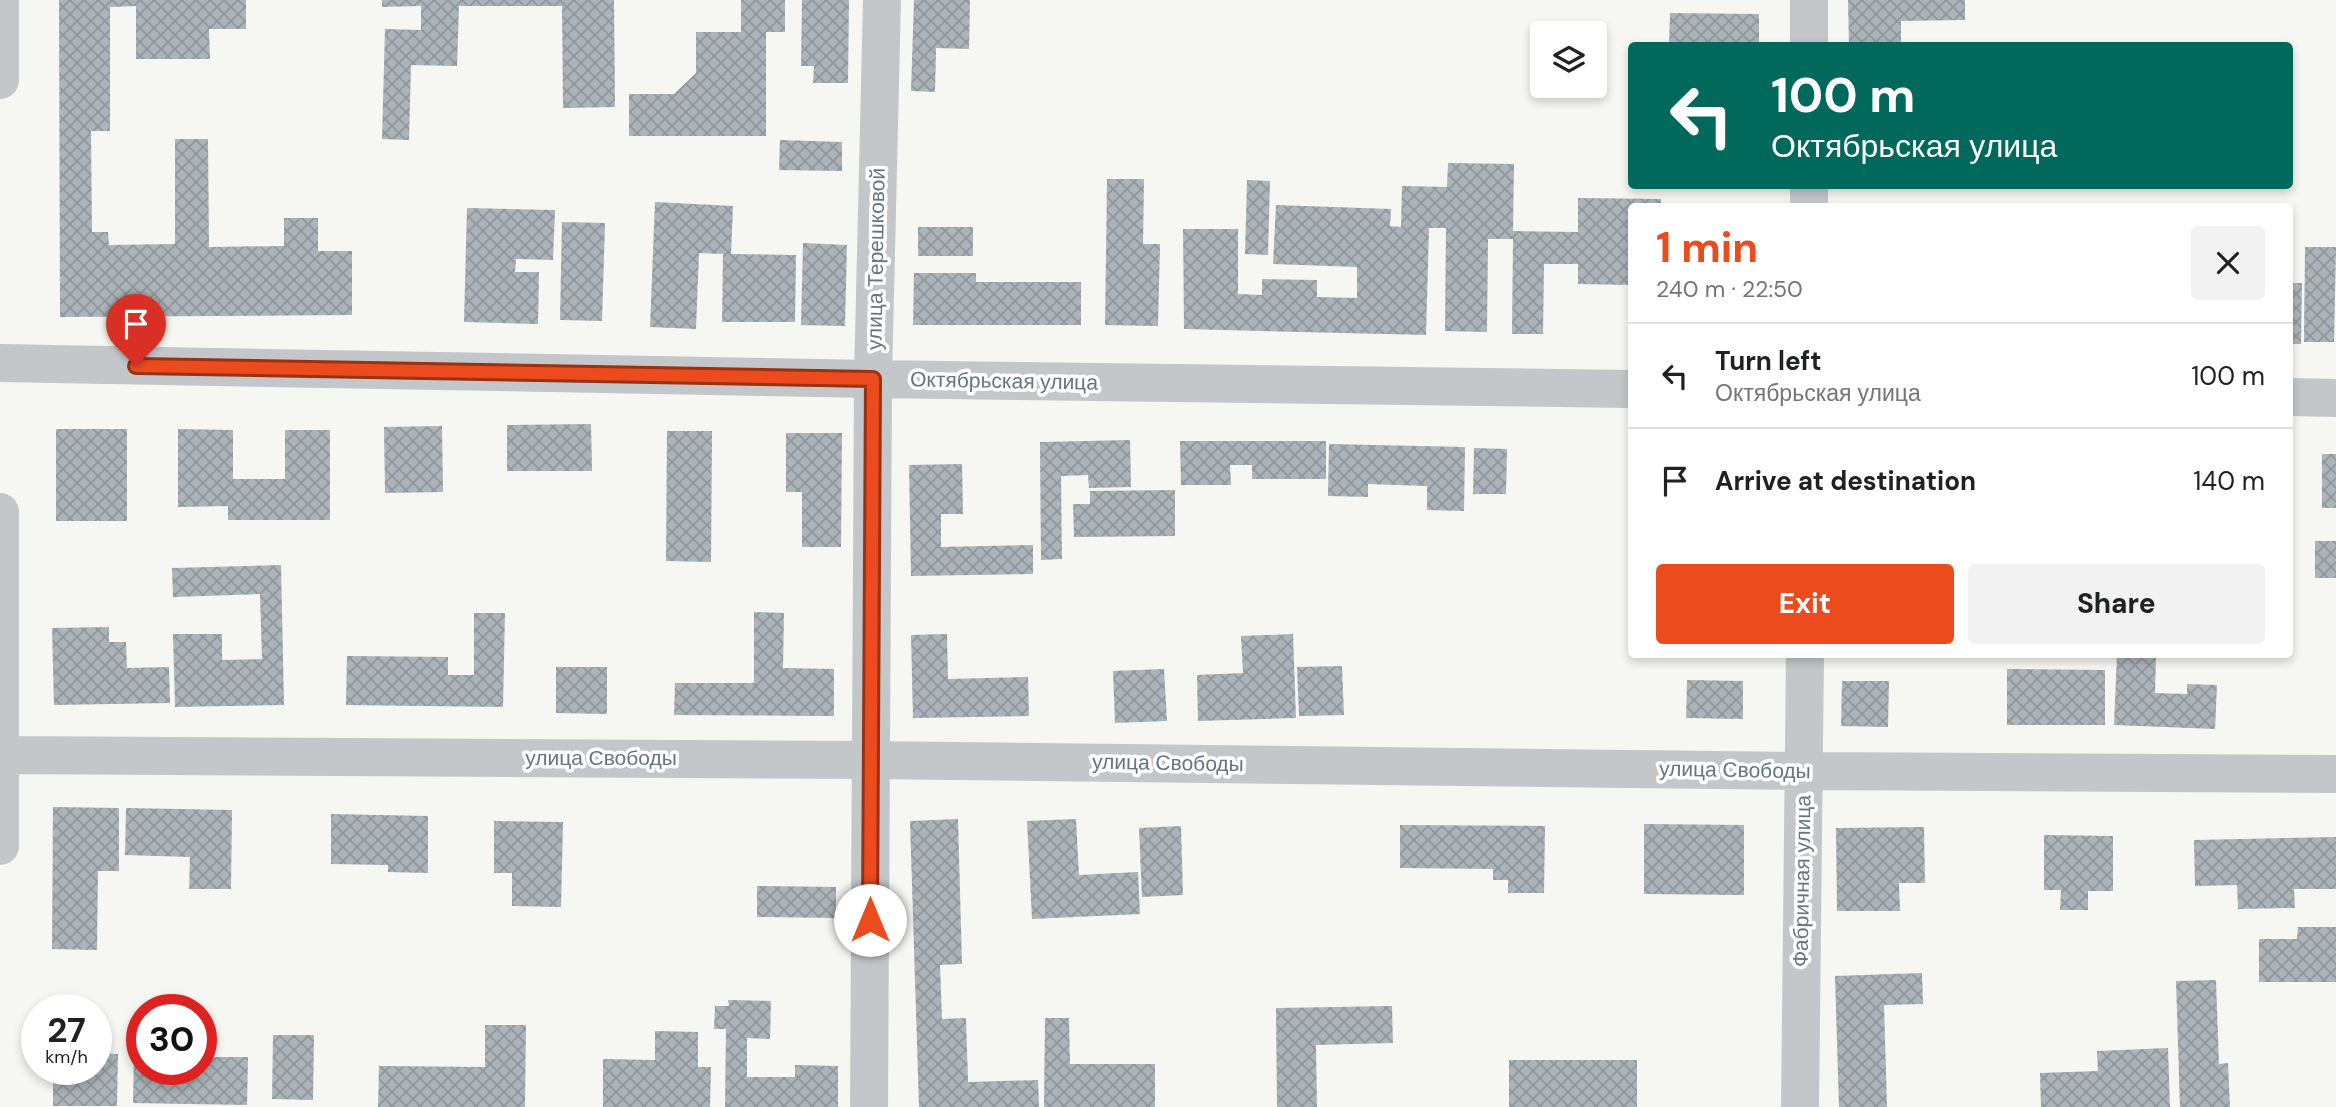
<!DOCTYPE html>
<meta charset="utf-8">
<style>
:root{--surface:#fff;--page:#f2f2f2;--text:#202124;--muted:#757577;--line:#e0e0e0;--accent:#eb4b1d}
body{margin:0;font-family:"DM Sans",sans-serif;background:var(--page);color:var(--text);height:100vh;display:flex;flex-direction:column;font-size:26px;white-space:nowrap}
*{box-sizing:border-box;margin:0}
p{font-size:23px;color:var(--muted)}
.icon{flex:none;width:38px;height:38px;fill:none;stroke:currentColor;stroke-width:2;stroke-linecap:round;stroke-linejoin:round}
.map{position:relative;flex:1;overflow:hidden}
.details{position:absolute;left:1628px;top:203px;width:665px;height:455px;display:flex;flex-direction:column;background:var(--surface);border-radius:7px;box-shadow:0 4px 10px #0003}
.details>*{flex:none}
.top-card{position:absolute;left:1628px;top:42px;width:665px;height:147px;border-radius:7px;box-shadow:0 4px 10px #0003;background:#00695c;color:#fff;overflow:hidden}
.tools{position:absolute;left:1530px;top:21px;display:grid;gap:14px}
.tools a{display:grid;place-items:center;width:77px;height:77px;border-radius:7px;background:var(--surface);box-shadow:0 4px 10px #0003;font-size:35px}
.speed{position:absolute;left:21px;top:994px;display:flex;gap:14px;font-size:35px;font-weight:700;text-align:center}
.speed>*{display:grid;place-content:center;width:91px;height:91px;border-radius:50%;background:var(--surface);box-shadow:0 4px 10px #0003;line-height:1}
.speed small{font-size:18px;font-weight:400}
.speed .limit{border:10px solid #d22;background:#fff;color:#111}
.pin{position:absolute;display:grid;place-items:center;width:60px;height:60px;color:#fff;margin:-72px -30px;border-radius:50% 50% 50% 0;rotate:-45deg;box-shadow:0 0 7px #0007}
.pin .icon{rotate:45deg}
.me{position:absolute;width:77px;margin:-38px;rotate:0deg;stroke-linejoin:round;filter:drop-shadow(0 0 5px #0008)}
.turn{display:flex;align-items:center;gap:24px;height:147px;padding:0 28px;font-size:32px}
.turn .icon{width:91px;height:91px;stroke-width:2.5}
.turn b{display:block;font-size:49px;line-height:60px}
.round{display:grid;place-items:center;flex:none;width:74px;height:74px;border-radius:7px;background:var(--page)}
.overview{display:flex;align-items:center;justify-content:space-between;height:119px;padding:0 28px}
h1{font-size:42px;font-weight:700;line-height:52px;color:var(--accent)}
.primary-button{display:flex;gap:14px;margin-top:auto;padding:14px 28px}
.primary-button a{flex:1;height:80px;border-radius:7px;background:var(--accent);color:#fff;font-size:28px;font-weight:700;line-height:80px;text-align:center}
.primary-button a+a{background:var(--page);color:var(--text)}
ul{padding:0;list-style:none}
li{display:flex;align-items:center;gap:21px;height:105px;padding:0 28px;border-top:2px solid var(--line)}
li div{flex:1}
li b{display:block;font-size:26px}
li em{font-style:normal}
.map>svg:first-child{display:block}
</style>
<div class="map">
<svg width="2336" height="1107" viewBox="0 0 2336 1107">
<defs>
<pattern id="building-cross-hatch" width="8" height="8" patternUnits="userSpaceOnUse" patternTransform="scale(1.75)"><rect width="8" height="8" fill="#abb4b9"/><path d="M0 0l8 8M0 8l8-8" fill="none" stroke="#8f979c"/></pattern>
</defs>
<rect width="100%" height="100%" fill="#f6f6f2"/>
<!-- building -->
<path fill="url(#building-cross-hatch)" d="M59,0H246V29H209L210,59H136V6L110,7V131H91L92,232H108L109,245L175,244V139H208L209,247L284,246V218H318V251H352V315L60,317Z
M382,0H614L615,107L563,108L562,6H459L457,66L411,65L409,140L382,139L385,29L421,30V6L382,7Z
M741,0H785V32H766V136H629V94H674L696,73V32H741Z
M802,0H849L848,83H813L814,66H801Z
M914,0H970L969,49L936,48L935,92L911,91Z
M1848,0H1965V20L1901,21V46H1849Z
M1670,13L1759,14V46H1669Z
M780,140L842,142V171L779,170Z
M1448,163L1514,164L1513,231L1578,232V198L1661,199V206H1631V285L1578,284V264H1544L1543,334H1512L1513,239H1488L1487,332L1445,331L1446,228H1429L1426,335L1184,329L1183,229H1238V294L1262,295V279L1317,280V297L1357,298V267L1273,264L1276,205L1391,209L1390,226L1401,227L1402,186L1447,187Z
M1107,179H1144L1143,244H1160L1158,326L1105,325Z
M1247,180L1270,181L1268,255L1245,254Z
M655,202L733,206L731,254L796,255L795,322H722L723,254L699,253L696,329L650,327Z
M467,208L555,210L553,260L516,259L515,272H539L538,324L464,322Z
M562,222L605,223L602,321L560,320Z
M918,227H973V256H918Z
M803,243L847,245L845,326L801,325Z
M2305,247H2336L2334,342H2304Z
M914,273H976V282H1081V325H913Z
M2289,283H2302L2301,344H2289Z
M591,424L592,471H507V425Z
M442,426L443,492L385,493L384,427Z
M56,429H127V521H56Z
M178,429L233,430V479H285V430H330V520H228V506L178,507Z
M667,431H712L711,562L666,561Z
M786,433H842L841,547H802V492H786Z
M1130,440L1131,487L1089,488L1088,475L1061,476L1062,559L1041,560L1040,442Z
M1180,441H1326V479H1252V465H1230L1231,485H1181Z
M1329,444L1465,447L1464,511L1427,510V486L1368,484V497L1328,496Z
M1474,448L1507,449L1506,494H1473Z
M2322,454H2336V508H2322Z
M962,464L963,514H941V547L1033,545V574L911,576L909,465Z
M1175,490V536L1074,537L1073,504H1090V491Z
M2315,541H2336V578H2315Z
M281,565L284,705L175,707L173,634H222V660L262,659L260,594L173,597L172,568Z
M754,612L784,613L783,668L834,669V716L674,715L675,683H754Z
M474,613H505L503,707L346,705L347,656L448,657V675H474Z
M109,627V642H126L127,668L169,667L170,703L54,705L52,628Z
M947,634L948,679L1028,677L1029,716L913,718L911,635Z
M1293,634L1296,718L1198,721L1197,675L1243,673L1241,636Z
M2117,654L2156,656L2155,693L2187,694V684L2217,685L2215,729L2114,725Z
M1342,666L1344,715L1299,716L1297,667Z
M556,667H607V714L556,713Z
M1164,669L1167,721L1115,723L1113,671Z
M2007,669L2105,670V725H2007Z
M1687,680L1743,681V719L1686,718Z
M1842,681H1889L1888,727L1841,726Z
M53,807L119,808V871H98L97,950L52,949Z
M126,808L232,810L231,889H189L190,857L125,855Z
M331,814L428,816V873L388,872V865L331,864Z
M958,819L962,964L940,965L942,1019L966,1018L968,1082L1038,1080L1039,1107H919L910,821Z
M1076,819L1079,875L1138,872L1140,914L1032,919L1027,821Z
M494,821L563,822L561,907L512,906V873H494Z
M1644,824L1744,825V895L1644,894Z
M1400,825L1545,826L1544,893H1508V880H1493V869L1400,868Z
M1181,826L1183,895L1142,897L1139,828Z
M1924,827L1925,883H1899L1900,911H1837L1836,828Z
M2044,835L2113,836V891H2088V910H2060L2061,890H2044Z
M2336,837V889H2294L2295,908L2238,909L2237,885L2195,886L2194,840Z
M757,886L836,887V918L757,917Z
M2298,927H2336V982H2259V939H2297Z
M1922,973L1923,1004L1884,1005L1887,1107H1839L1835,976Z
M2216,980L2219,1064L2228,1063L2230,1107H2180L2176,981Z
M728,1000L771,1001L770,1039L747,1038V1077H795V1065L838,1066V1107H725L726,1029H714L715,1006H729Z
M1392,1006L1393,1043L1316,1045L1317,1107H1277L1276,1008Z
M1045,1018H1069L1070,1064H1155V1107H1044Z
M485,1025H526L525,1107H378L379,1066L485,1067Z
M655,1031L698,1032V1067H711L710,1107H603V1059L655,1060Z
M273,1035H314L313,1100L272,1099Z
M2168,1048L2170,1107H2041L2040,1073L2098,1071L2097,1051Z
M96,1053L118,1054L117,1106H53V1069H96Z
M134,1056H142V1069H201V1057H248L247,1105L133,1103Z
M1509,1060H1637V1107H1509Z"/>
<g fill="none" stroke-linecap="round" stroke-linejoin="round">
<!-- minor -->
<path stroke="#c3c7ca" stroke-width="38" d="M1809,0V46
M0,80V0
M1809,186V206
M0,363L873,379L1631,389
M2289,397L2336,398
M0,512V846
M0,755L870,760L1803,771L2336,774
M869,1107L873,379L882,0
M1800,1107L1805,654"/>
</g>
<g fill="none" stroke-linecap="round" stroke-linejoin="round">
<defs>
<path id="route" d="M136,366L873,379L870,920"/>
</defs>
<!-- route casing -->
<use href="#route" stroke="#993113" stroke-width="18"/>
<!-- route -->
<use href="#route" stroke="#eb4b1d" stroke-width="12"/>
</g>
<g text-anchor="middle" dominant-baseline="central" stroke-width="7" stroke-linejoin="round" paint-order="stroke">
<!-- street labels -->
<g font-size="21" fill="#637685" stroke="#fff">
<text transform="translate(876 259) rotate(-89)">улица Терешковой</text>
<text transform="translate(1004 381) rotate(1)">Октябрьская улица</text>
<text x="601" y="758">улица Свободы</text>
<text transform="translate(1168 763) rotate(1)">улица Свободы</text>
<text transform="translate(1735 770) rotate(1)">улица Свободы</text>
<text transform="translate(1802 881) rotate(-89)">Фабричная улица</text>
</g>
</g>
</svg>
<div class="tools">
<a><svg class="icon" aria-label="layers" viewBox="0 0 24 24"><path d="M12 4l9 5-9 5-9-5zM3 14l9 5 9-5"/></svg></a>
</div>
<div class="speed"><div>27<small>km/h</small></div><div class="limit">30</div></div>
<div class="pin" style="left:136px;top:366px;background:#d93025"><svg class="icon" aria-label="arrive" viewBox="0 0 24 24"><path d="M6 21V4h12l-3 4 3 4H6"/></svg></div>
<svg class="me" style="left:870px;top:920px" viewBox="-20 -20 40 40"><circle r="19" fill="#fff"/><path d="M0-13L10 11 0 6-10 11z" fill="#eb4b1d"/></svg>
<div class="top-card">
<div class="turn"><svg class="icon" aria-label="left" viewBox="0 0 24 24"><path d="M17 20v-9H6M10 6l-5 5 5 5"/></svg><div><b>100 m</b>Октябрьская улица</div></div>
</div>
<section class="details">
<div class="overview"><div><h1>1 min</h1><p>240 m · 22:50</p></div><a class="round"><svg class="icon" aria-label="close" viewBox="0 0 24 24"><path d="M6 6l12 12M18 6L6 18"/></svg></a></div>
<ul>
<li><svg class="icon" aria-label="left" viewBox="0 0 24 24"><path d="M17 20v-9H6M10 6l-5 5 5 5"/></svg><div><b>Turn left</b><p>Октябрьская улица</p></div><em>100 m</em></li>
<li><svg class="icon" aria-label="arrive" viewBox="0 0 24 24"><path d="M6 21V4h12l-3 4 3 4H6"/></svg><div><b>Arrive at destination</b></div><em>140 m</em></li>
</ul>
<div class="primary-button"><a>Exit</a><a>Share</a></div>
</section>
</div>
